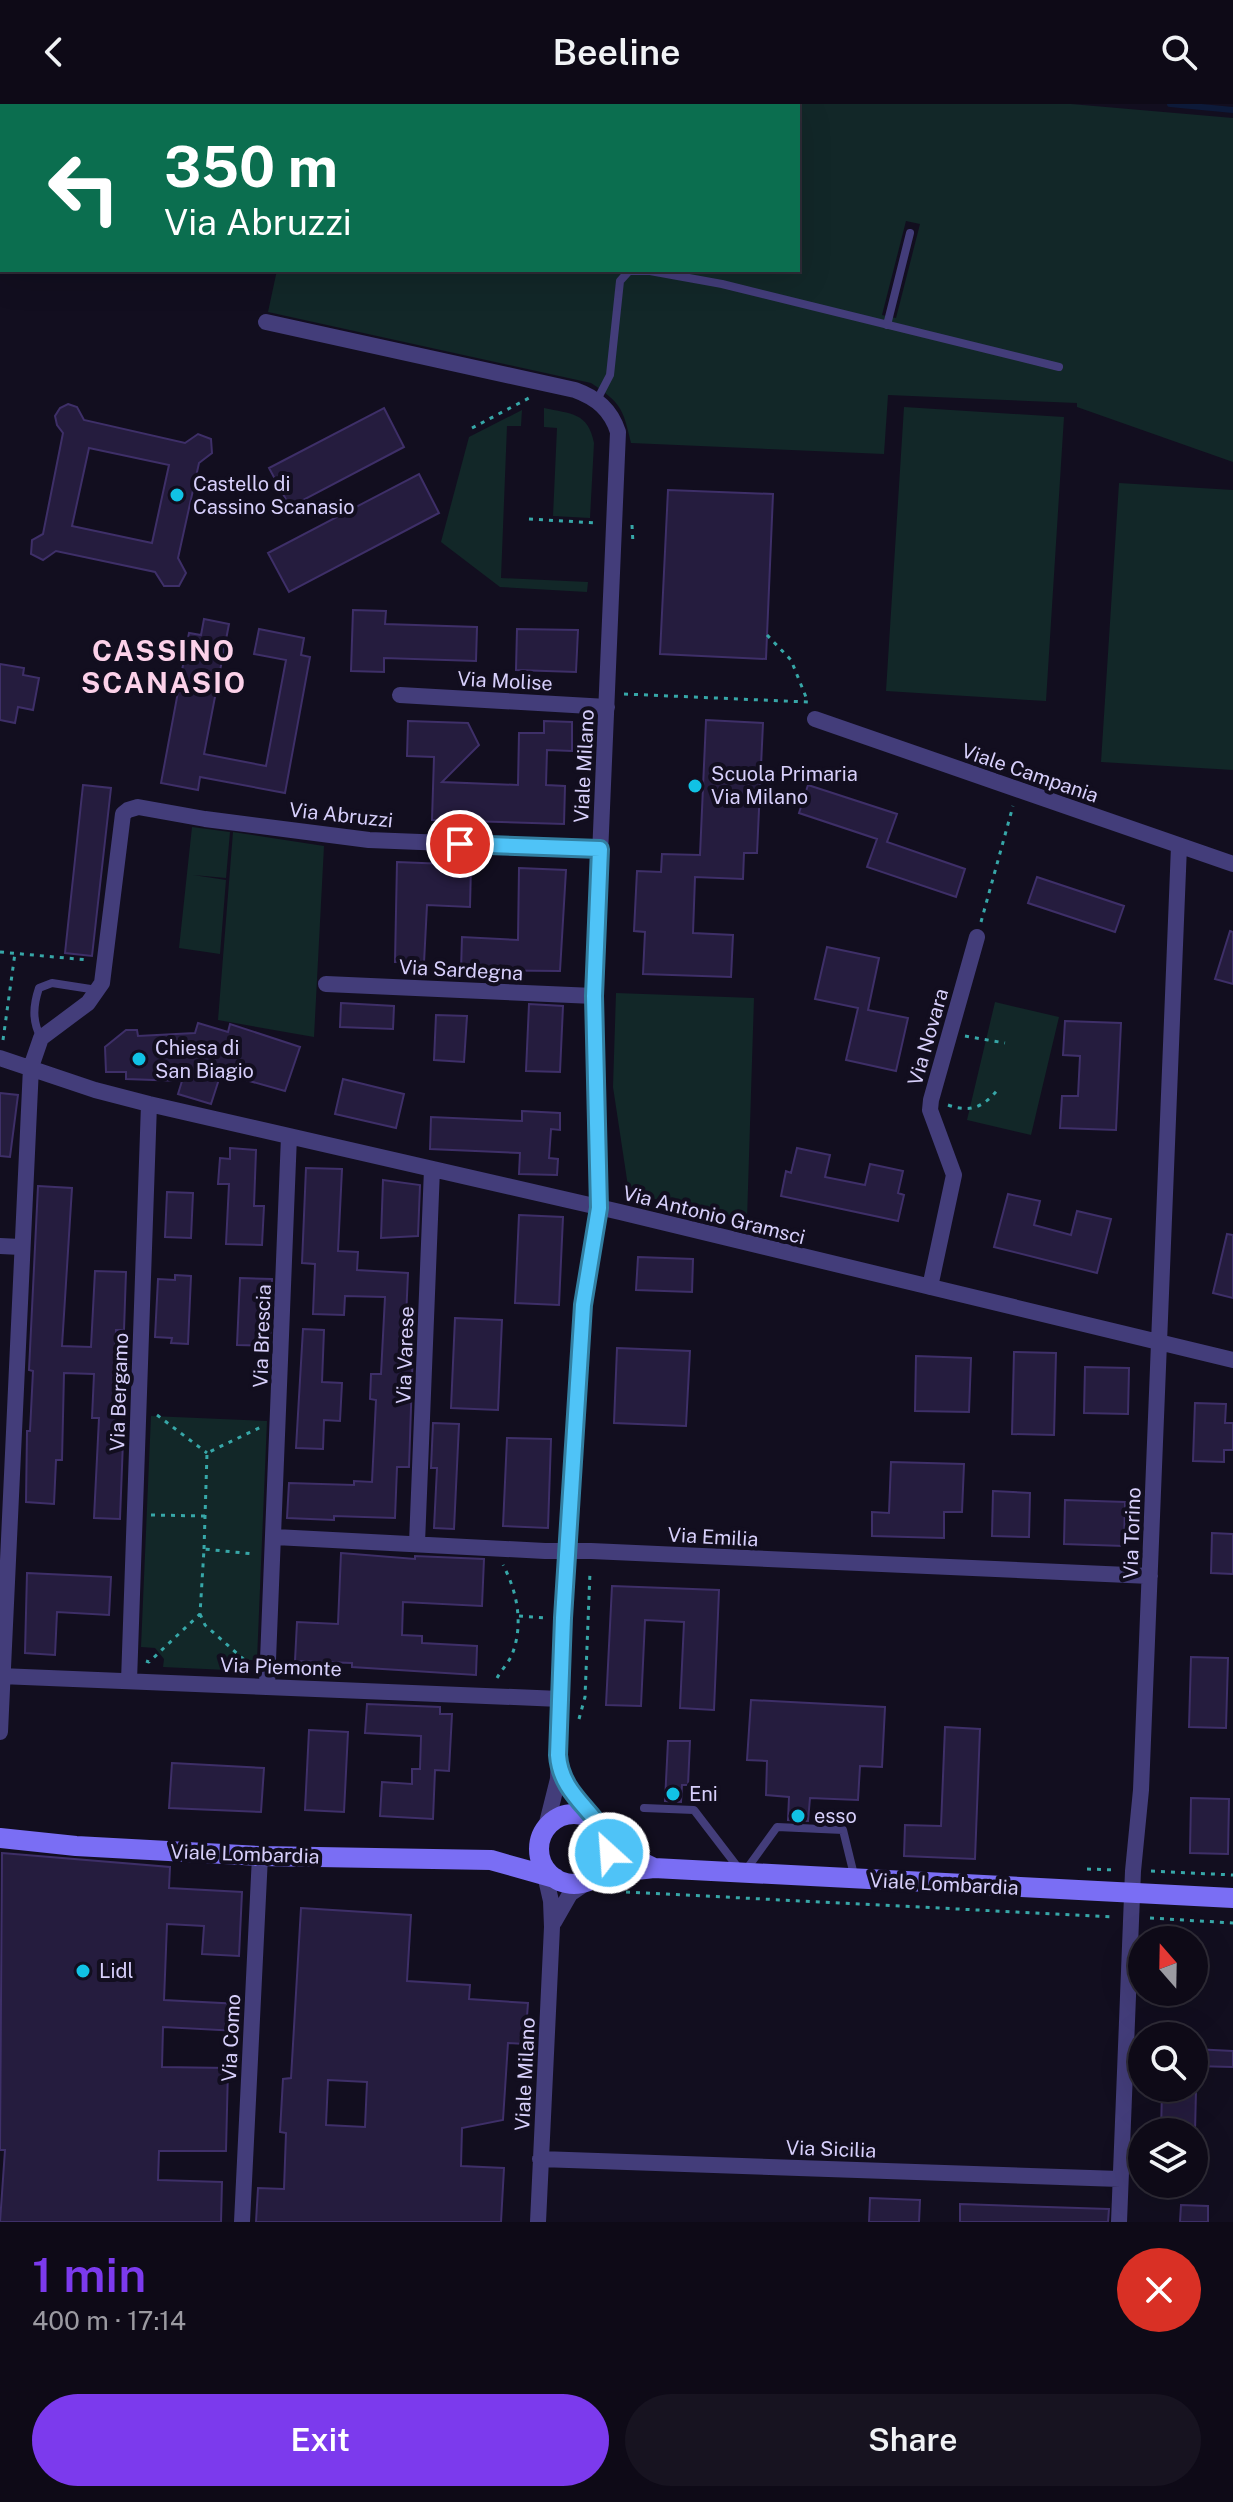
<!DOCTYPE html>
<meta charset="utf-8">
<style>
:root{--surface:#0e0a17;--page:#171320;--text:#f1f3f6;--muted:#9b9aa1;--line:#2e2b36;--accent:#7c3aed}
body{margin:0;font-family:"Public Sans",sans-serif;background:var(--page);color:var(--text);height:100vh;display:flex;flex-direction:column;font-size:30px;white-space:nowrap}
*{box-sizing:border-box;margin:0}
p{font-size:26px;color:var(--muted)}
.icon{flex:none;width:44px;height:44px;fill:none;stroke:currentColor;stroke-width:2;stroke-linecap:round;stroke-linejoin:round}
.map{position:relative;height:2118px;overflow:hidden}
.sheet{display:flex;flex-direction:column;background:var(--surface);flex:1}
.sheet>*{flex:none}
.banner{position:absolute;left:0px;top:0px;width:800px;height:168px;box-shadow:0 8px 32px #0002,0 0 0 2px var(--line);background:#0b6e4f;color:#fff;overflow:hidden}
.needle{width:52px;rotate:340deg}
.fabs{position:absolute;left:1128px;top:1822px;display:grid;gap:16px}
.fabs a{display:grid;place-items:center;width:80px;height:80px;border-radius:50%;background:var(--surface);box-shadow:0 8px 32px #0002,0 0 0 2px var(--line);font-size:40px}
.pin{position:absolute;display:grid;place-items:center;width:68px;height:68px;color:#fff;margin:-34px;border:4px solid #fff;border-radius:50%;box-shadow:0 2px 8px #0007}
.me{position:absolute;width:88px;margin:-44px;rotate:334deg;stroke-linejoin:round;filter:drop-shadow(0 0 6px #0008)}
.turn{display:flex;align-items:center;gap:28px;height:168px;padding:0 32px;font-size:36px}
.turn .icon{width:104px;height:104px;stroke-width:2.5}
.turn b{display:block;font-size:56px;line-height:68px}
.round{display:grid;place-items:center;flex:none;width:84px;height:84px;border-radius:42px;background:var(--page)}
.overview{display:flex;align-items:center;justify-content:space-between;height:136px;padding:0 32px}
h1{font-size:48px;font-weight:600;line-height:60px;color:var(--accent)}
.primary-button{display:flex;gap:16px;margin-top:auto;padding:16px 32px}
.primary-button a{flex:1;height:92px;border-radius:48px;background:var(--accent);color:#fff;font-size:32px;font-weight:600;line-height:92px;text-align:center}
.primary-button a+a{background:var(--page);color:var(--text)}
header{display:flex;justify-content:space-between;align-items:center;height:104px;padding:0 32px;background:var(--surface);font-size:36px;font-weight:600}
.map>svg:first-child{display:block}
</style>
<header><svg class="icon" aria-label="back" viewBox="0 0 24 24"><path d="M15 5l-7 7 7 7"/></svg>Beeline<svg class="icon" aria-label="search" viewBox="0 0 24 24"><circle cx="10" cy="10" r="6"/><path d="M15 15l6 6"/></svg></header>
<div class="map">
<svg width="1233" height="2118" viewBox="0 0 1233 2118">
<rect width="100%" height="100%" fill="#120e1f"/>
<!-- green -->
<path fill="#122728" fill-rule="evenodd" d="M481,0H1071L1233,14V358L1077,303V299L888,291L884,350L631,339C623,304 621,299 591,279L268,208L277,166H798V2H477ZM906,117L920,120L896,214L882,211Z
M904,303L1064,313L1046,597L886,587Z
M544,304C571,310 588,308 594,339L590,414L553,412L557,324L544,323Z
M522,306L521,322H507L501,474L588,478L587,488L500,483L441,438L469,333Z
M1119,379L1233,386V666L1101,658Z
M192,723L230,728L226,774L193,771L226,776L220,850L179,844Z
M233,728L324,742L314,933L218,916Z
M616,889L754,894L747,1116L629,1089L613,983Z
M995,898L1059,913L1031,1031L967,1016Z
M151,1312L267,1317L257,1556H249L248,1567L163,1563L164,1555L155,1544L141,1543Z"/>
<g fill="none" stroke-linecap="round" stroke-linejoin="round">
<!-- stream -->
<path stroke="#0d1a39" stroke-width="6" d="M1170,0L1233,6
M556,2L561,0
M0,46L2,47"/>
</g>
<!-- building -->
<path fill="#251c3e" stroke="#3e2f68" stroke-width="2" fill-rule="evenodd" d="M68,300L77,303L84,316L185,339L198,330L211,335L212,349L199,359L178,454L186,469L179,482H164L155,468L56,447L43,456L31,450L32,436L43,430L63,329L57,321L55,312L60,304ZM89,344L169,361L152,439L72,422Z
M384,304L404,343L290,403L269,364Z
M419,370L439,409L289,488L268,449Z
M668,386L773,390L766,555L660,550Z
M353,506L386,507L385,520L477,523L476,557L384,554V568L351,567Z
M204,515L229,520L204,650L266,662L286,556L254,550L259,525L304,534L301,551L310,553L285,689L200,673L198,686L161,679L189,529L201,531Z
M517,525L578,526L576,568L516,566Z
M0,560L24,564L23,571L39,574L33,606L18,603L15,619L0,616Z
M706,616L763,619L757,749H744L743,775L695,773L693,829L733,831L731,873L643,870L645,828L634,827L637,767L661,768L662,750L700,751Z
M408,617L468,619L479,641L442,678L518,681L519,629H544V617L572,618V647L547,646L546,681L565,682L564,720L432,716L434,653L407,652Z
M83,681L111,684L92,852L65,849Z
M808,681L897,710L887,738L965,765L956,793L867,763L877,735L799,709Z
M397,758L471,761L470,803L427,801L424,859L395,858Z
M519,764L566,766L560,867L461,866L462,833L518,836Z
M1037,773L1124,802L1115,828L1028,799Z
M1230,827L1233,828V880L1215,875Z
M827,843L879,854L868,906L908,914L896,967L846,956L858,904L815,895Z
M341,899L394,902L393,925L340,923Z
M529,900L563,902L560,968L526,967Z
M436,911L467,912L464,958L434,956Z
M1065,917L1121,919L1116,1026L1060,1024L1062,992H1078L1080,952L1063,951Z
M198,919L228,928L230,920L300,943L285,987L221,969L211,1000L178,990L182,977L126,975V968H106L105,943L126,926H137L138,932L195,929Z
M343,975L404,990L396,1024L335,1010Z
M0,989L18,991L10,1053L0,1052Z
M522,1007L560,1009V1026L551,1025L549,1054L558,1055L557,1071L519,1070L520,1049L430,1045L431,1013L522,1017Z
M230,1044L256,1046L254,1102H264L262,1141L226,1140L229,1080H218L220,1054L230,1055Z
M797,1044L830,1051L825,1073L865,1081L870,1060L903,1067L898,1089L904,1091L898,1117L781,1092L786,1067L791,1069Z
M306,1064L342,1065L338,1147L358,1148L357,1166L408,1169L406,1214H414L409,1363H397L395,1414L334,1412V1416L287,1414L289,1379L354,1381V1377L372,1378L376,1296L370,1295L371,1270H381L385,1193L345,1192L344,1211L313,1210L315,1160L302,1159Z
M383,1076L420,1081L418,1132L381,1134Z
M38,1082L72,1084L62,1242L91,1243L95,1167L126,1168L124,1226H116L114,1285H125L120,1415L94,1414L99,1314H92L94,1270L64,1269L62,1356H56L54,1400L26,1398L27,1327H30L33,1267L29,1266Z
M167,1088L193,1089L191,1134L165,1133Z
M1008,1090L1040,1097L1034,1121L1071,1131L1077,1107L1111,1115L1097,1169L994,1143Z
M519,1111L563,1113L559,1201L515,1199Z
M1227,1130L1233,1131V1194L1213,1189Z
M638,1153L693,1155L692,1188L636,1186Z
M175,1171L191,1172L188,1240L171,1239L172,1234L155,1233L158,1175L175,1176Z
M240,1174L272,1175L270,1242L237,1241Z
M455,1214L502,1216L498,1306L451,1304Z
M303,1225L324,1226L322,1278L342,1279L340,1317L324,1316L323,1345L296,1344Z
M617,1244L690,1247L686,1322L614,1319Z
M1014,1248L1056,1249L1054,1331L1012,1330Z
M916,1252L971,1254L969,1308L915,1307Z
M1085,1263L1129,1264L1128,1310L1084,1309Z
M1195,1299L1226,1300L1225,1319H1233V1346H1224V1358L1193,1357Z
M433,1319L459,1320L454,1425L434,1424L437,1364H431Z
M507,1334L551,1335L548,1424L503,1422Z
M891,1358L964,1360L962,1408H944V1434L872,1432V1408L889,1409Z
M993,1387L1030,1389L1029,1433L992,1432Z
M1065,1396L1125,1398L1124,1442L1064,1440Z
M1212,1429L1233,1430V1470L1211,1469Z
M341,1449L415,1455V1452L484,1455L482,1502L403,1498L402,1531L422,1532V1539L477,1542L476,1571L352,1563V1559L295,1557L297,1518L338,1520Z
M27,1469L111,1473L109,1511L57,1508L55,1551L25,1549Z
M612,1482L719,1486L714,1606L680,1604L684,1518L645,1516L641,1602L606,1601Z
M1191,1553L1228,1554L1226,1624L1189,1623Z
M751,1596L885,1603L882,1663L860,1662L858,1696L810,1694L808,1717L788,1716L789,1693L766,1691L767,1657L747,1656Z
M367,1600L440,1603V1610H452L449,1667L435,1666L433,1715L380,1712L382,1678L412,1680V1665H420L421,1632L365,1629Z
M945,1623L980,1625L975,1755L904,1752L905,1721L941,1722Z
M309,1626L348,1628L344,1708L305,1706Z
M668,1637H690L688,1681H682L681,1698L665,1697Z
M172,1659L264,1664L261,1708L169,1704Z
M1191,1694L1229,1695L1228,1750L1190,1749Z
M2,1749L170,1763L169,1784L242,1788L239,1852L202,1850L204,1822L167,1820L164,1896L240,1900L238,1927L163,1923L162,1963L228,1964L226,2047H159L158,2076L222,2078L221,2118H0L5,2046H0Z
M301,1804L411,1811L407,1877L470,1881L469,1895L528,1899L525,1940L508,1939L503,2016L462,2024L461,2062L504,2064L501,2118H256L258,2084L284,2085L286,2029L280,2028L283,1975L291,1974ZM328,1976L367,1978L365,2023L326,2021Z
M1194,1945L1233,1947V1963L1194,1962Z
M1162,1986H1196L1195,2028H1161Z
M870,2094L920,2096L919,2118H869Z
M960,2100L1109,2105L1108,2118H960Z
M1181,2101L1208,2102V2118H1180Z"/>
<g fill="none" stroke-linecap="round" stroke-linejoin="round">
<!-- path -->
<path stroke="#37a7a8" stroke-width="3" stroke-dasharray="4 6" stroke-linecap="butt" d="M472,324L529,294
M529,415L597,419
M632,421L633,440
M767,531L791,556L808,598
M624,590L808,598
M981,818L1013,702
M0,848L88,856
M965,932L1005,939
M3,936L15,849
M948,1001C971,1009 984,1003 999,984
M157,1311L207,1349
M151,1411L205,1412
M204,1445L207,1349L261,1323
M200,1510L205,1521L250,1561
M519,1512L547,1514
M146,1557L149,1558L200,1510L204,1445L254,1450
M497,1574C501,1567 507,1560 511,1553C524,1523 518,1489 503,1461
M579,1615L585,1593L590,1468
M1087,1765L1115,1766
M1151,1767L1233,1771
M626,1788L1114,1813
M1150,1814L1233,1819"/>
<!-- lane -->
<path stroke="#433d7a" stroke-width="8" d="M887,221L910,129
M597,296L610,271L620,177L629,167H650L722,180L1059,263
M41,934C32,917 33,902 39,884L52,879L97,886
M644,1704L694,1706L743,1770L777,1723L843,1726L855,1775"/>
<!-- street -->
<path stroke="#433d7a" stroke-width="16" d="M266,218L575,286C597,294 611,306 618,328L594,892L599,1104L583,1201L563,1514L558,1675L545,1727
M400,591L607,603
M815,615L1233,760
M326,880L594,892
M0,954L95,986L149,1000L620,1108L1233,1256
M0,1142L21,1143
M930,1183L954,1071L930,1006L931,996L977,833
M275,1433L545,1447H591L1150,1472
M417,1439L432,1065
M0,1572L560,1595
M129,1577L149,1000
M267,1581L289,1032
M0,1628L31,963L41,934L88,899L102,879L123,710L128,706L138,703L205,715L369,736L600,745
M559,1665L576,1695L596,1718
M554,1818L570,1790L589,1777
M540,2055L1120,2075
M242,2118L260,1752
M538,2118L552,1823L551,1797L542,1758
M1119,2118L1133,1767L1141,1686L1179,742"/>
<!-- secondary -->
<path stroke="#7a6ef4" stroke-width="20" d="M539 1745a35 35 0 1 1 70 0a35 35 0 1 1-70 0Z
M604,1726L629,1752L654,1764
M0,1734L76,1742L260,1752L491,1756L555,1774
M592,1776L618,1768L654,1764L1233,1794"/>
<!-- highway -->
<path stroke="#f25495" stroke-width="24" d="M110,0L118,2
M248,0H267
M455,2L459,0"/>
</g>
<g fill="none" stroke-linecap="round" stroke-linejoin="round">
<defs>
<path id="route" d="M460,740L600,745L594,892L599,1104L583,1201L563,1514L558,1651C561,1697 608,1711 609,1749"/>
</defs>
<!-- route casing -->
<use href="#route" stroke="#337fa1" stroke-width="20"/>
<!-- route -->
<use href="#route" stroke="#4fc3f7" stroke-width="14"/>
</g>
<!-- markers -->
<g fill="#11c2e5" stroke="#120e1f" stroke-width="3">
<circle cx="177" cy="391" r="8"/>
<circle cx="695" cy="682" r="8"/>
<circle cx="139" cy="955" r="8"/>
<circle cx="673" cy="1690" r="8"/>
<circle cx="798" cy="1712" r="8"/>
<circle cx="83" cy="1867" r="8"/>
</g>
<g text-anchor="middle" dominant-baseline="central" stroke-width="8" stroke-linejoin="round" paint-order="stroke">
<!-- poi labels -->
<g font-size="20" fill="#d7cffb" stroke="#120e1f" text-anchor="start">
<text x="193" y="380">Castello di<tspan x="193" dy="23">Cassino Scanasio</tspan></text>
<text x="711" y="670">Scuola Primaria<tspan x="711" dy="23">Via Milano</tspan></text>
<text x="155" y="944">Chiesa di<tspan x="155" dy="23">San Biagio</tspan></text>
<text x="689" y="1690">Eni</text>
<text x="814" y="1712">esso</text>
<text x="99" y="1867">Lidl</text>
</g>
<!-- street labels -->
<g font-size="20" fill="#d7cffb" stroke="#120e1f">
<text transform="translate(505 577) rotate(3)">Via Molise</text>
<text transform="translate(584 662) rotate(-87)">Viale Milano</text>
<text transform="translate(1030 669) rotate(19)">Viale Campania</text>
<text transform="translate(341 711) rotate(6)">Via Abruzzi</text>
<text transform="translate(461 866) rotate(3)">Via Sardegna</text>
<text transform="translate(928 933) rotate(-74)">Via Novara</text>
<text transform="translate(714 1111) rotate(14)">Via Antonio Gramsci</text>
<text transform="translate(262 1232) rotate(-88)">Via Brescia</text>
<text transform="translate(405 1251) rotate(-88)">Via Varese</text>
<text transform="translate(119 1288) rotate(-88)">Via Bergamo</text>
<text transform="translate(1132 1429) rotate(-88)">Via Torino</text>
<text transform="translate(713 1433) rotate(3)">Via Emilia</text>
<text transform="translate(281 1563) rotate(2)">Via Piemonte</text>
<text transform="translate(245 1750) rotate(2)">Viale Lombardia</text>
<text transform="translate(944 1780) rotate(3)">Viale Lombardia</text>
<text transform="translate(231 1934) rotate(-87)">Via Como</text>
<text transform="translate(525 1970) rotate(-87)">Viale Milano</text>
<text transform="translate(831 2045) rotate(2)">Via Sicilia</text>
</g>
<!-- district labels -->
<g font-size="28" font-weight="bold" letter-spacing="2" fill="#fcd1e9" stroke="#120e1f">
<text x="164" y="546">CASSINO<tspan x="164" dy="32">SCANASIO</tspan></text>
</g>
</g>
</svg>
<div class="fabs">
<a><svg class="needle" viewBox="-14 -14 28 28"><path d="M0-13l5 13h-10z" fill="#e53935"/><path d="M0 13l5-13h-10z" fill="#9b9aa1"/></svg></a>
<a><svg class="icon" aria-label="search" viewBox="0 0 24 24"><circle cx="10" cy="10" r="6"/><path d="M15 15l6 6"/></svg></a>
<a><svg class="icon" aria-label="layers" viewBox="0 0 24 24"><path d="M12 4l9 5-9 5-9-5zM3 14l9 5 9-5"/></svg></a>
</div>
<div class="pin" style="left:460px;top:740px;background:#d93025"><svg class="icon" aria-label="arrive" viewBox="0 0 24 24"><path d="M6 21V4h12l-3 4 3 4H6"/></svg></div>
<svg class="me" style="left:609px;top:1749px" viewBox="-20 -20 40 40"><circle r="17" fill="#4fc3f7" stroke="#fff" stroke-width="3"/><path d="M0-11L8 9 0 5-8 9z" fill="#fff"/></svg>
<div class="banner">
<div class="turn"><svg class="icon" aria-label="left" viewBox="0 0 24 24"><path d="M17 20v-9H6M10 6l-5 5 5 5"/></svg><div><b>350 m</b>Via Abruzzi</div></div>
</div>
</div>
<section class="sheet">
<div class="overview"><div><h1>1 min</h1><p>400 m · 17:14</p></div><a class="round" style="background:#d93025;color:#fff"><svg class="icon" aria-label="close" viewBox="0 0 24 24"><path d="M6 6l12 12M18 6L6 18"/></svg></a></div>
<div class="primary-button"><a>Exit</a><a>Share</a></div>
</section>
